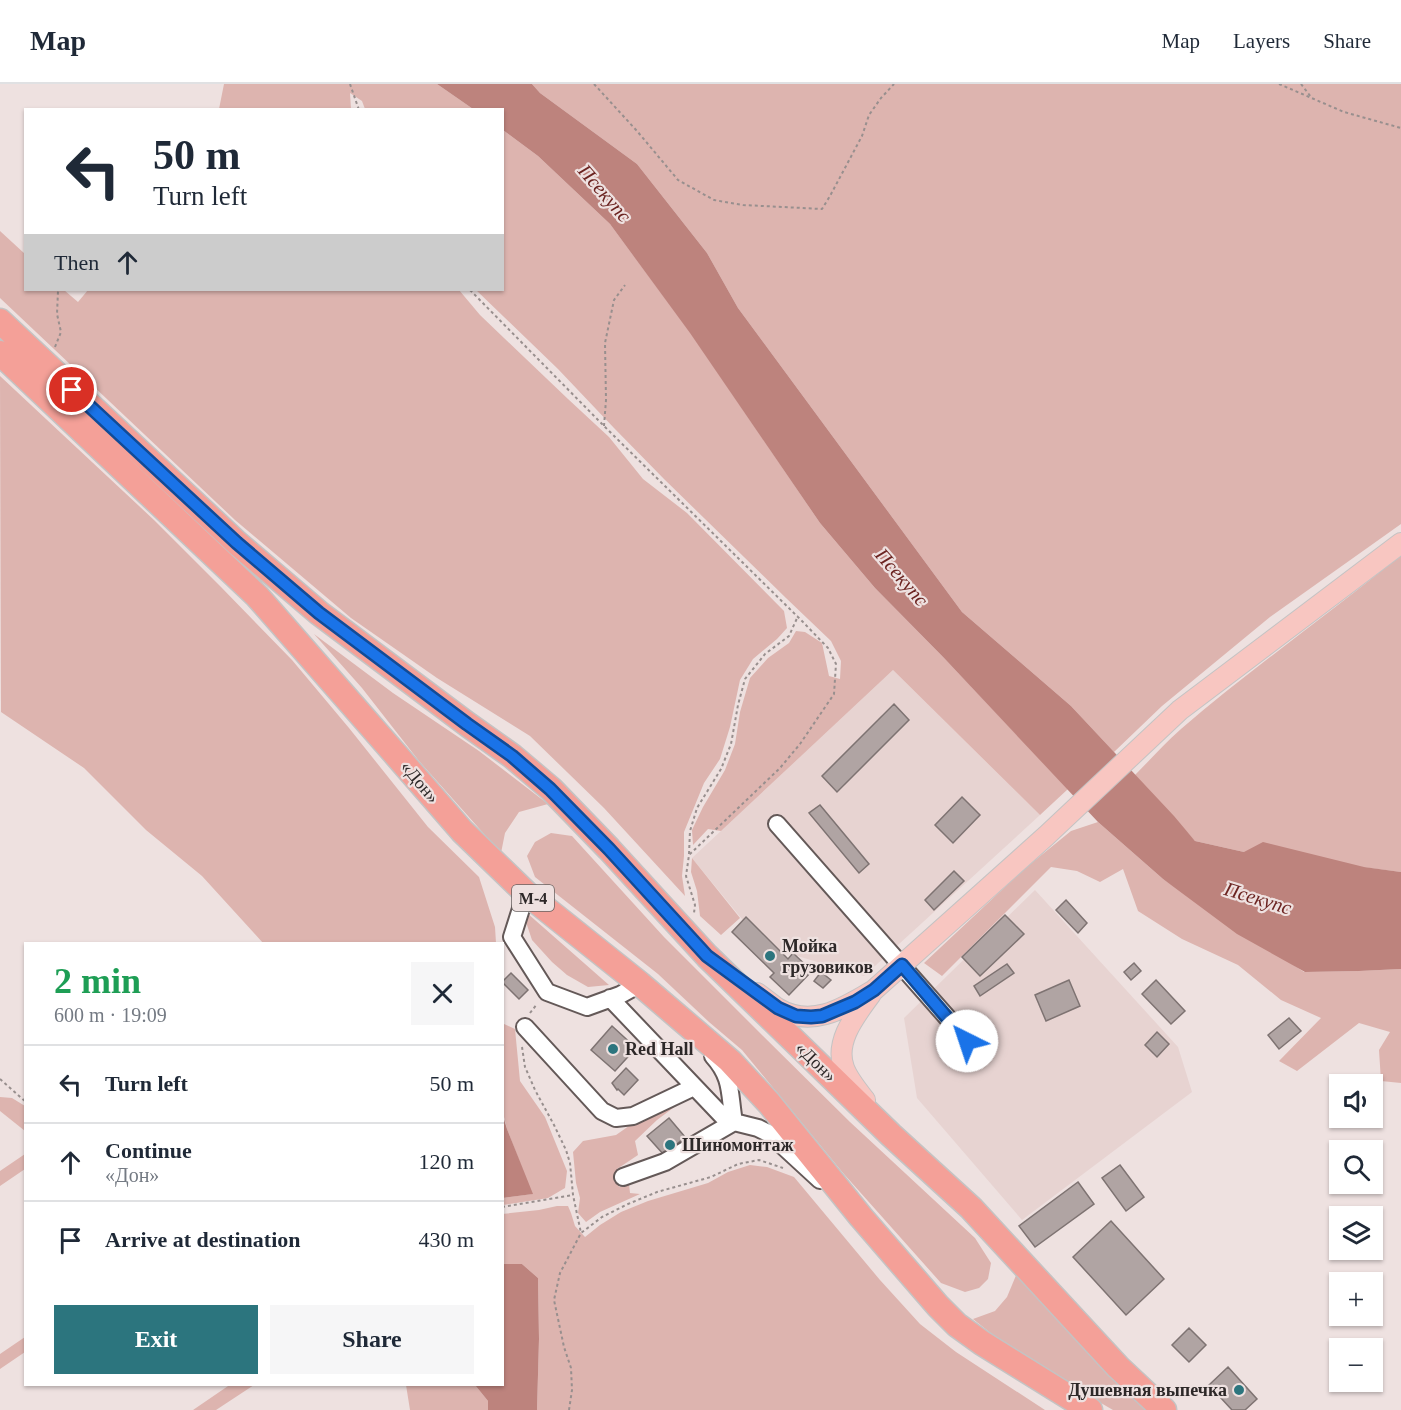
<!DOCTYPE html>
<meta charset="utf-8">
<style>
:root{--surface:#fff;--page:#f6f6f7;--text:#1f2937;--muted:#747a83;--line:#e0e1e3;--accent:#2c757e}
body{margin:0;font-family:"Times New Roman",serif;background:var(--page);color:var(--text);height:100vh;display:flex;flex-direction:column;font-size:22px;white-space:nowrap}
*{box-sizing:border-box;margin:0}
p{font-size:20px;color:var(--muted)}
.icon{flex:none;width:33px;height:33px;fill:none;stroke:currentColor;stroke-width:2;stroke-linecap:round;stroke-linejoin:round}
.map{position:relative;flex:1;overflow:hidden}
.side{position:absolute;left:24px;top:858px;width:480px;height:444px;display:flex;flex-direction:column;background:var(--surface);border-radius:0px;box-shadow:0 2px 4px #0004}
.side>*{flex:none}
.banner{position:absolute;left:24px;top:24px;width:480px;height:183px;border-radius:0px;box-shadow:0 2px 4px #0004;background:#fff;color:var(--text);overflow:hidden}
.tools{position:absolute;left:1329px;top:990px;display:grid;gap:12px}
.tools a{display:grid;place-items:center;width:54px;height:54px;border-radius:0px;background:var(--surface);box-shadow:0 2px 4px #0004;font-size:30px}
.pin{position:absolute;display:grid;place-items:center;width:51px;height:51px;color:#fff;margin:-26px;border:3px solid #fff;border-radius:50%;box-shadow:0 2px 6px #0007}
.me{position:absolute;width:66px;margin:-33px;rotate:319deg;stroke-linejoin:round;filter:drop-shadow(0 0 4px #0008)}
.turn{display:flex;align-items:center;gap:21px;height:126px;padding:0 30px;font-size:27px}
.turn .icon{width:78px;height:78px;stroke-width:2.5}
.turn b{display:block;font-size:42px;line-height:51px}
.then{display:flex;align-items:center;height:57px;padding:0 30px;background:#0003;gap:12px;font-size:22px}
.round{display:grid;place-items:center;flex:none;width:63px;height:63px;border-radius:0px;background:var(--page)}
.headline{display:flex;align-items:center;justify-content:space-between;height:102px;padding:0 30px}
h1{font-size:36px;font-weight:800;line-height:45px;color:#1e9e55}
.action{display:flex;gap:12px;margin-top:auto;padding:12px 30px}
.action a{flex:1;height:69px;border-radius:0px;background:var(--accent);color:#fff;font-size:24px;font-weight:800;line-height:69px;text-align:center}
.action a+a{background:var(--page);color:var(--text)}
ul{padding:0;list-style:none}
li{display:flex;align-items:center;gap:18px;height:78px;padding:0 30px;border-top:2px solid var(--line)}
li div{flex:1}
li b{display:block;font-size:22px}
li em{font-style:normal}
header{display:flex;align-items:center;gap:36px;box-sizing:border-box;height:84px;padding:0 30px;background:var(--surface);border-bottom:2px solid var(--line)}
header strong{font-size:28px}
nav{display:flex;gap:33px;margin-inline-start:auto;font-size:21px}
.map>svg:first-child{display:block}
</style>
<header>
<strong>Map</strong>
<nav><a>Map</a><a>Layers</a><a>Share</a></nav>
</header>
<div class="map">
<svg width="1401" height="1326" viewBox="0 0 1401 1326">
<rect width="100%" height="100%" fill="#eee1e0"/>
<!-- built -->
<path fill="#e7d3d1" d="M893,586L1040,731L864,892L764,862L692,774Z
M1035,806L1178,963L1192,1008L1022,1136L917,1014L904,934Z"/>
<!-- green -->
<path fill="#ddb4af" d="M224,0H437L473,25H365L362,17L350,9L351,25H219Z
M532,0H1401V440L1270,533L1162,622L1114,668L1071,622L962,528L738,224L707,169L637,80L540,9Z
M503,46L538,72L610,140L690,248L820,439L875,504L944,574L1068,705L1040,731L893,586L721,747L708,745L693,761L692,746L703,723L725,686L735,660L740,628L750,594L768,574L789,559L796,547L805,548L822,559L829,592L840,595L841,577L831,557L786,514L664,395L614,344L558,285L476,206H502Z
M0,147L25,170L26,206H64L78,218L88,206H459L480,231L568,315L609,353L643,395L687,429L784,527L787,544L777,555L753,575L740,596L730,643L720,675L704,699L684,748V772L682,792L685,812L604,724L530,652L437,594L351,534L235,436L0,214Z
M0,292L154,436L221,503L292,576L349,644L428,743L479,793L495,843L496,859H263L202,792L146,746L84,684L1,628Z
M1401,471V788L1244,768L1195,757L1135,691C1150,676 1165,659 1181,645C1252,584 1329,530 1401,471Z
M314,550L393,609L479,667L548,720L519,728L505,749L501,769L419,677L362,604Z
M1098,738L1163,795L1304,888L1359,887L1401,885V999L1381,997L1379,966L1390,948L1359,939L1297,987L1279,977L1321,934L1281,916L1238,881L1182,855L1138,827L1123,785L1100,798L1077,787L1051,783L942,892L924,879L1023,786L1071,747Z
M551,749L572,752L664,853L762,951L850,1038L975,1154L991,1179L988,1195L979,1204L965,1208L941,1199L843,1089L742,966L709,938L658,890L535,793L527,772L535,758Z
M692,774L740,834L721,851L700,832L697,807L691,788Z
M527,829L609,901L588,903L567,891L552,878L532,856L524,832Z
M502,939L515,945L520,997L545,1033L567,1087L565,1104L548,1114L503,1121V1114L532,1110L507,1045L503,1029Z
M0,1013L12,1014L25,1022V1047L0,1027Z
M669,1014L677,1021L657,1036L635,1057L638,1071L617,1085L619,1103L629,1100L630,1109L640,1110L600,1128L586,1138L578,1129L580,1114L576,1099L573,1068L583,1057L616,1051Z
M25,1070V1085L0,1102V1087Z
M750,1081L767,1083L794,1093L880,1196L920,1240L956,1268L1045,1326H537L539,1255L538,1194L522,1180H503L502,1130L539,1126L557,1122H568L571,1129L575,1142L585,1153L600,1141L621,1128L648,1117L708,1099L728,1088Z
M1017,1189L1147,1326H1113L1070,1301L998,1255L973,1235L995,1227L1007,1213Z
M25,1253V1268L0,1285V1270Z
M231,1300L254,1301L216,1326H193Z
M406,1301H475L488,1317V1326H410Z"/>
<!-- water -->
<path fill="#bd837d" d="M437,0H532L540,9L637,80L707,169L738,224L962,528L1071,622L1174,732L1195,757L1244,768L1263,758L1364,783L1401,788V885L1359,887L1305,888L1237,850L1163,795L1098,738L944,574L875,504L820,439L690,249L610,140L538,72L503,46L502,26L473,25Z
M502,1029L507,1045L533,1110L503,1114Z
M503,1180H522L538,1194L539,1255L537,1326H488V1317L475,1301L502,1300Z"/>
<!-- building -->
<path fill="#b0a4a3" stroke="#7e7372" stroke-width="1.5" d="M894,620L909,636L837,708L822,692Z
M962,713L980,731L953,759L935,741Z
M820,721L869,780L859,789L809,729Z
M954,787L964,797L934,826L925,816Z
M1066,816L1087,839L1078,849L1056,826Z
M1005,831L1024,850L980,892L962,873Z
M746,833L788,875L793,869L812,887L789,911L770,893L774,889L732,848Z
M1134,879L1141,887L1131,896L1124,888Z
M1007,880L1014,889L980,912L974,902Z
M821,888L831,896L823,904L814,897Z
M511,889L528,906L519,915L502,898Z
M1069,896L1080,922L1046,937L1035,911Z
M1156,896L1185,927L1171,940L1142,910Z
M1289,934L1301,947L1279,965L1268,951Z
M612,942L636,964L615,987L591,966Z
M1157,948L1169,960L1157,973L1145,961Z
M626,984L638,996L624,1011L618,1005L617,1006L612,999Z
M669,1034L685,1053L664,1071L647,1052Z
M1120,1081L1144,1113L1126,1127L1102,1094Z
M1078,1098L1094,1120L1035,1163L1019,1142Z
M1111,1137L1164,1195L1126,1231L1073,1173Z
M1189,1244L1206,1261L1189,1278L1172,1261Z
M1228,1283L1257,1315L1245,1326H1232L1209,1301Z"/>
<g fill="none" stroke-linecap="round" stroke-linejoin="round">
<defs>
<path id="minor" d="M777,740L967,956
M526,809L512,853L547,908L587,923L620,911L640,900
M610,914L730,1040
M525,943L602,1027L616,1034L633,1032L694,1003
M713,972C733,994 729,1010 734,1038
M623,1093L665,1078L734,1038L758,1044L770,1050L820,1096"/>
<path id="major" d="M757,909C764,914 770,919 777,924C812,945 844,924 874,906L1046,752L1180,626L1401,459
M865,1016C858,1007 848,995 844,984C834,957 856,931 871,910"/>
<path id="highway" d="M0,237L237,459L319,529L467,640L512,672L551,705L609,765L707,872L891,1051L971,1124L1118,1283L1164,1326
M0,269L257,512L397,672L462,747L526,809L640,900L730,977L769,1019L861,1133L938,1222L957,1241L982,1259L1090,1326"/>
</defs>
<!-- minor casing -->
<use href="#minor" stroke="#645958" stroke-width="20"/>
<!-- major casing -->
<use href="#major" stroke="#c4c3c3" stroke-width="22"/>
<!-- highway casing -->
<use href="#highway" stroke="#c4c3c3" stroke-width="27"/>
<!-- path -->
<path stroke="#988f8e" stroke-width="2" stroke-dasharray="3 3" stroke-linecap="butt" d="M350,0L359,26
M594,0L637,47L678,96L714,116L743,121L822,125L830,112L862,52L869,31L881,14L894,0
M1279,0L1344,28L1401,44
M1301,0L1311,13
M470,206L604,342L802,537L828,564L836,580L834,610L800,660L780,684L689,771L686,792L695,821L694,829
M55,263L61,248L57,230L58,207L59,206
M604,342L606,316L605,259L614,216L625,201
M689,770L690,747L697,724L721,685L731,660L738,621L745,595L765,570L789,552L798,532
M530,929L537,920
M522,963L525,983L535,1006L554,1041L566,1066L570,1079L573,1111L581,1149
M0,995L26,1018
M502,1123L573,1111
M569,1326L572,1306L571,1284L564,1263L554,1216L560,1189L581,1149L602,1133L628,1120L657,1108L711,1093L738,1080L759,1076L783,1084"/>
<!-- minor -->
<use href="#minor" stroke="#fff" stroke-width="16"/>
<!-- major -->
<use href="#major" stroke="#f8c6c1" stroke-width="20"/>
<!-- highway -->
<use href="#highway" stroke="#f4a098" stroke-width="24"/>
</g>
<g fill="none" stroke-linecap="round" stroke-linejoin="round">
<defs>
<path id="route" d="M72,306L237,459L319,529L467,640L512,672L550,705L609,765L707,872L778,924L796,932L811,933L822,932L855,918L874,906L902,881L967,957"/>
</defs>
<!-- route casing -->
<use href="#route" stroke="#114b97" stroke-width="15"/>
<!-- route -->
<use href="#route" stroke="#1a73e8" stroke-width="10"/>
</g>
<!-- markers -->
<g fill="#2c757e" stroke="#eee1e0" stroke-width="2">
<circle cx="770" cy="872" r="6"/>
<circle cx="613" cy="965" r="6"/>
<circle cx="670" cy="1061" r="6"/>
<circle cx="1239" cy="1306" r="6"/>
</g>
<g text-anchor="middle" dominant-baseline="central" stroke-width="4.5" stroke-linejoin="round" paint-order="stroke">
<!-- shield labels -->
<rect fill="#eee1e0" stroke="#67605f" stroke-width="1.5" x="512" y="801" width="42" height="26" rx="4.5"/>
<g font-size="16" font-weight="bold" fill="#2d2828">
<text x="533" y="814">М-4</text>
</g>
<!-- street labels -->
<g font-size="18" fill="#2d2828" stroke="#eee1e0">
<text transform="translate(420 698) rotate(50)">«Дон»</text>
<text transform="translate(816 978) rotate(44)">«Дон»</text>
</g>
<!-- poi labels -->
<g font-size="18" font-weight="bold" fill="#2d2828" stroke="#eee1e0" text-anchor="start">
<text x="782" y="862">Мойка<tspan x="782" dy="21">грузовиков</tspan></text>
<text x="625" y="965">Red Hall</text>
<text x="682" y="1061">Шиномонтаж</text>
<text x="1227" y="1306" text-anchor="end">Душевная выпечка</text>
</g>
<!-- water labels -->
<g font-size="20" font-style="italic" fill="#6c2421" stroke="#eee1e0">
<text transform="translate(605 109) rotate(49)">Псекупс</text>
<text transform="translate(902 493) rotate(49)">Псекупс</text>
<text transform="translate(1258 814) rotate(17)">Псекупс</text>
</g>
</g>
</svg>
<div class="tools">
<a><svg class="icon" aria-label="sound" viewBox="0 0 24 24"><path d="M4 9h4l5-4v14l-5-4H4zM17 9q2 3 0 6"/></svg></a>
<a><svg class="icon" aria-label="search" viewBox="0 0 24 24"><circle cx="10" cy="10" r="6"/><path d="M15 15l6 6"/></svg></a>
<a><svg class="icon" aria-label="layers" viewBox="0 0 24 24"><path d="M12 4l9 5-9 5-9-5zM3 14l9 5 9-5"/></svg></a>
<a>+</a>
<a>−</a>
</div>
<div class="pin" style="left:72px;top:306px;background:#d93025"><svg class="icon" aria-label="arrive" viewBox="0 0 24 24"><path d="M6 21V4h12l-3 4 3 4H6"/></svg></div>
<svg class="me" style="left:967px;top:957px" viewBox="-20 -20 40 40"><circle r="19" fill="#fff"/><path d="M0-13L10 11 0 6-10 11z" fill="#1a73e8"/></svg>
<div class="banner">
<div class="turn"><svg class="icon" aria-label="left" viewBox="0 0 24 24"><path d="M17 20v-9H6M10 6l-5 5 5 5"/></svg><div><b>50 m</b>Turn left</div></div>
<div class="then">Then<svg class="icon" aria-label="ahead" viewBox="0 0 24 24"><path d="M12 20V5M6 11l6-6 6 6"/></svg></div>
</div>
<section class="side">
<div class="headline"><div><h1>2 min</h1><p>600 m · 19:09</p></div><a class="round"><svg class="icon" aria-label="close" viewBox="0 0 24 24"><path d="M6 6l12 12M18 6L6 18"/></svg></a></div>
<ul>
<li><svg class="icon" aria-label="left" viewBox="0 0 24 24"><path d="M17 20v-9H6M10 6l-5 5 5 5"/></svg><div><b>Turn left</b></div><em>50 m</em></li>
<li><svg class="icon" aria-label="ahead" viewBox="0 0 24 24"><path d="M12 20V5M6 11l6-6 6 6"/></svg><div><b>Continue</b><p>«Дон»</p></div><em>120 m</em></li>
<li><svg class="icon" aria-label="arrive" viewBox="0 0 24 24"><path d="M6 21V4h12l-3 4 3 4H6"/></svg><div><b>Arrive at destination</b></div><em>430 m</em></li>
</ul>
<div class="action"><a>Exit</a><a>Share</a></div>
</section>
</div>
